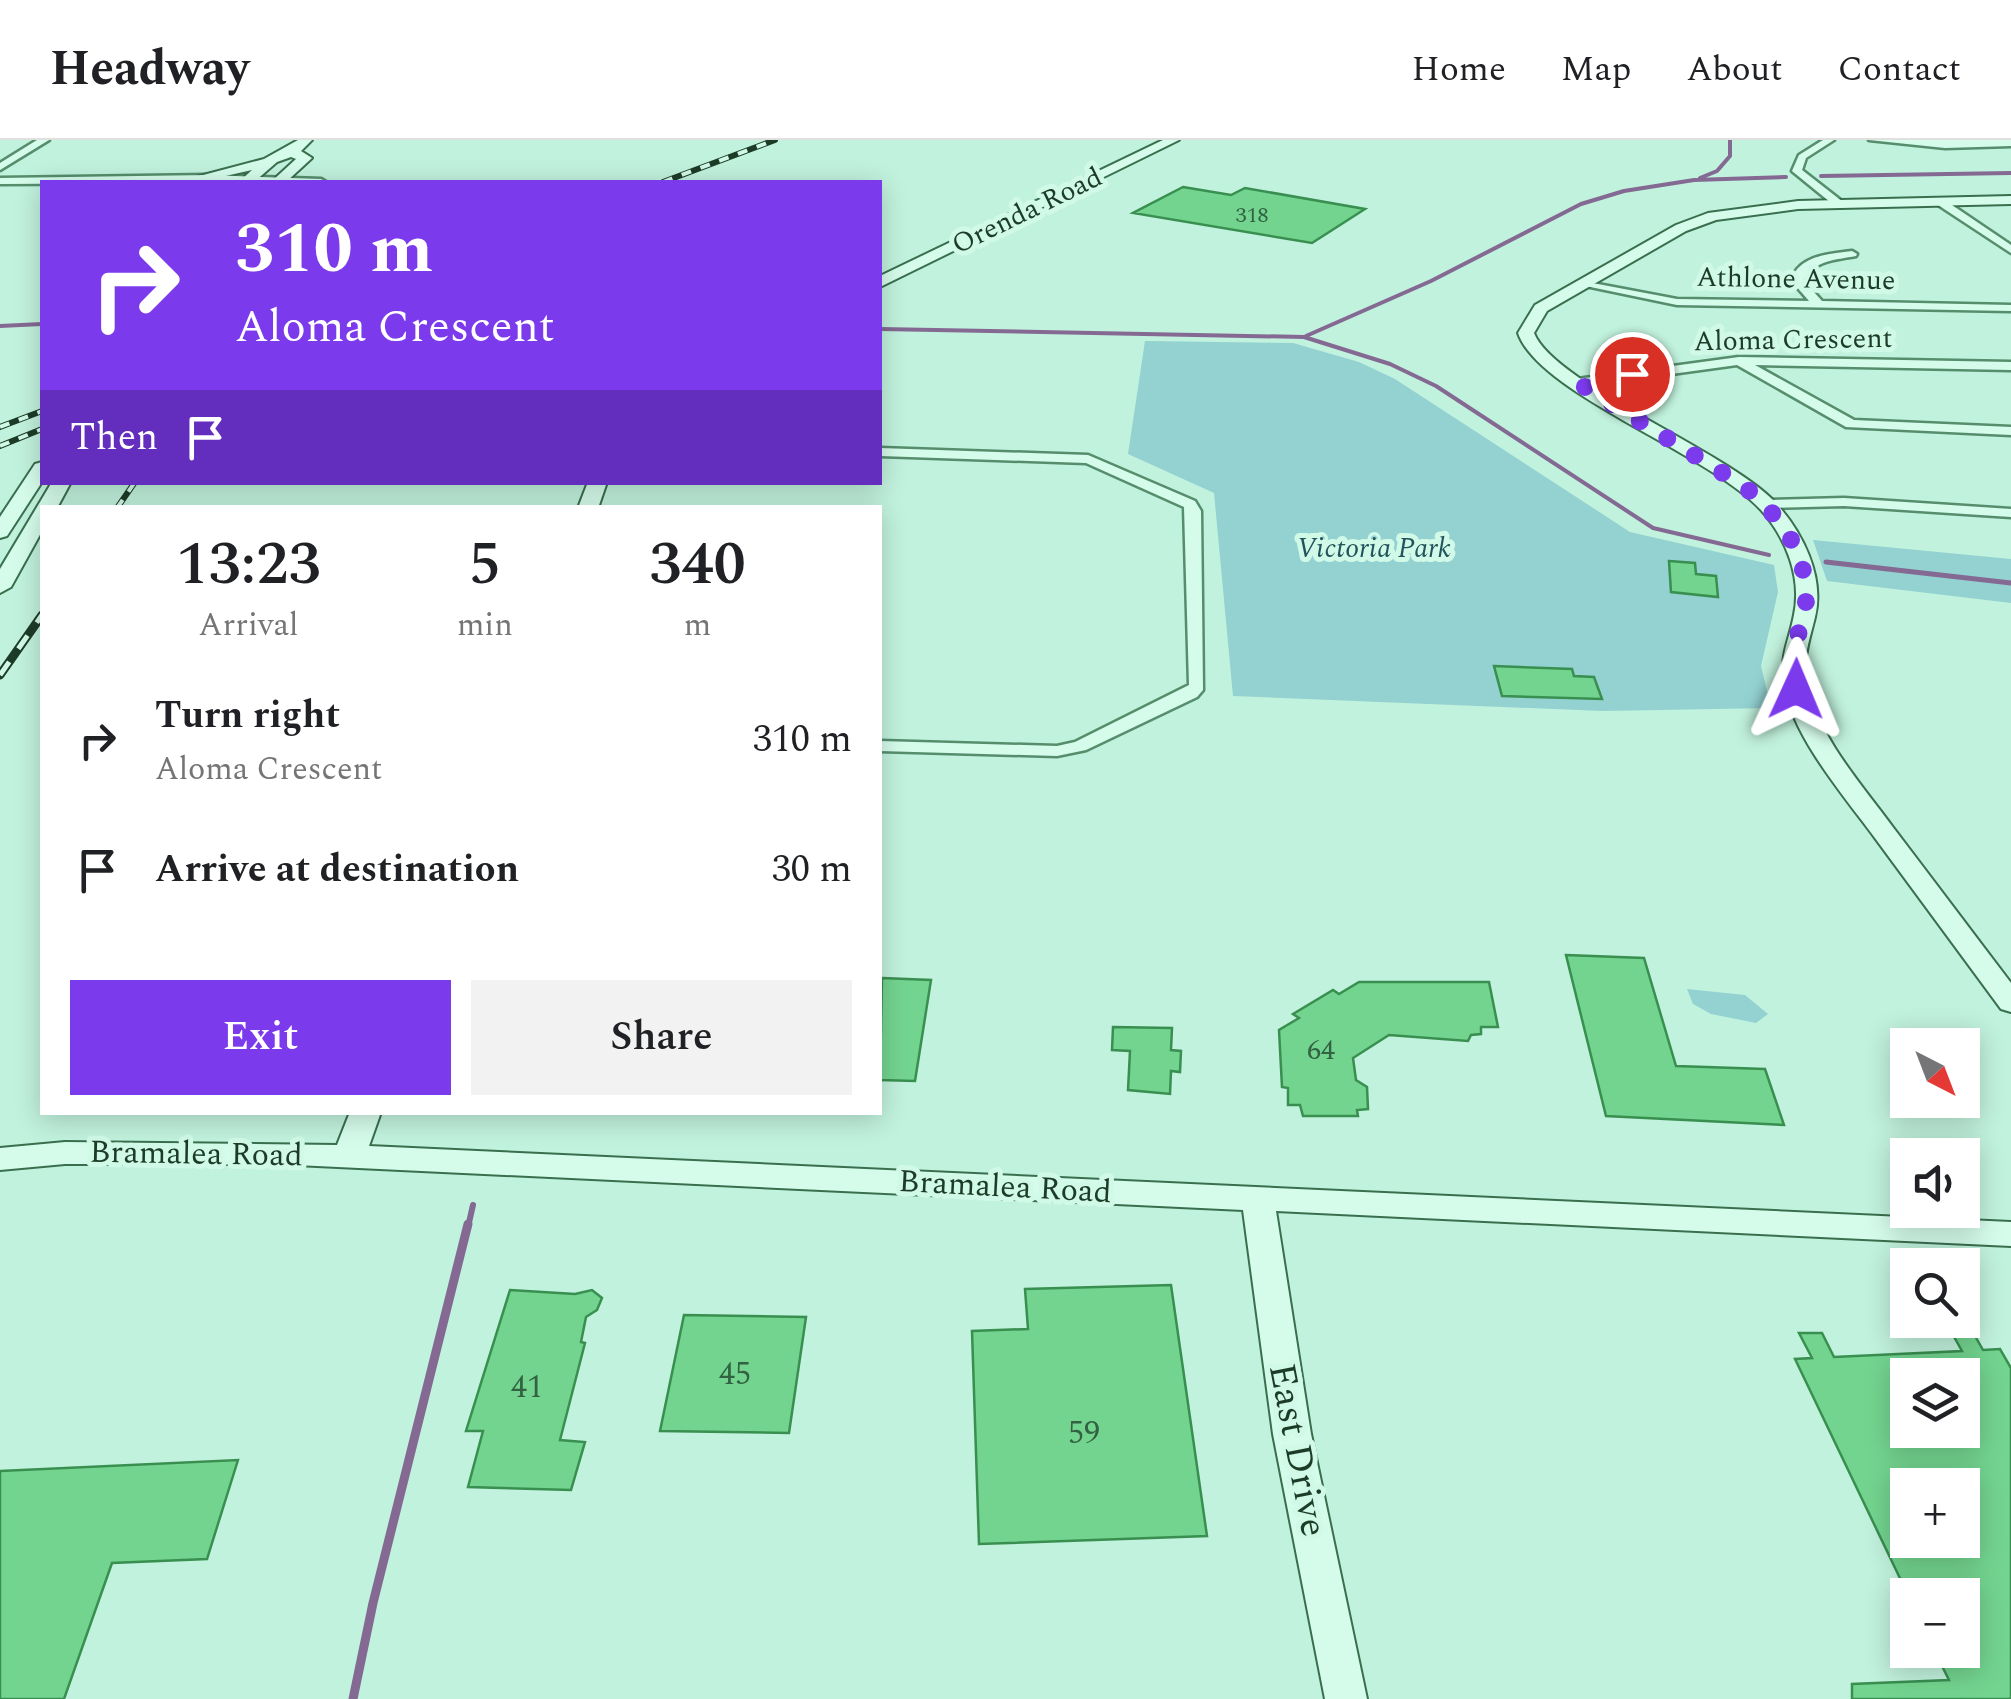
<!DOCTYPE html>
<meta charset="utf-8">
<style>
:root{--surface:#fff;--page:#f2f2f2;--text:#202124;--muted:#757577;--line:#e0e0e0;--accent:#7c3aed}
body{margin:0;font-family:Spectral,serif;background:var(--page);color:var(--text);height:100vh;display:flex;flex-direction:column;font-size:38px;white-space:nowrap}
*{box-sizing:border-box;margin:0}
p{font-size:32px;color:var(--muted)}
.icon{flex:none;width:55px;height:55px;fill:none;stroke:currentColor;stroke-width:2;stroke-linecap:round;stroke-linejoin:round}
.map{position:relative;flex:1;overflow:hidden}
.details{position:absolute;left:40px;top:365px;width:842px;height:610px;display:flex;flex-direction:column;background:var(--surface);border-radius:0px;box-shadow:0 5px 25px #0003}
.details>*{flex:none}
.hud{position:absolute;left:40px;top:40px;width:842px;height:305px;border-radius:0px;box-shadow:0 5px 25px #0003;background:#7c3aed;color:#fff;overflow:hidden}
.needle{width:65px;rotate:138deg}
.tools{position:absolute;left:1890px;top:888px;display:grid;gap:20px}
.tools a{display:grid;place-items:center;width:90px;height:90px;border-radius:0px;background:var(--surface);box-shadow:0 5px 25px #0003;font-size:50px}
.pin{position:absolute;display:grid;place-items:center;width:85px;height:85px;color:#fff;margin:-42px;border:5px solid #fff;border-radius:50%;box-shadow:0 2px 10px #0007}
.me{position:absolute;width:110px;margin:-55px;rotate:1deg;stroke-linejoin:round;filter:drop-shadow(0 0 8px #0008)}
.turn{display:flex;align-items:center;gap:35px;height:210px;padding:0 30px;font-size:45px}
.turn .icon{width:130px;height:130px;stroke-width:2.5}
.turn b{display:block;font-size:70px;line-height:85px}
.then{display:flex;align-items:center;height:95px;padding:0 30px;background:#0003;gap:20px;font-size:38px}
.eta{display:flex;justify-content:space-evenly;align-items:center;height:170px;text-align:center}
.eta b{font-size:60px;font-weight:600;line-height:70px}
.cta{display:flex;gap:20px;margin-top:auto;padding:20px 30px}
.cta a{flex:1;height:115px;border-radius:0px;background:var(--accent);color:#fff;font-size:40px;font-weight:600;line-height:115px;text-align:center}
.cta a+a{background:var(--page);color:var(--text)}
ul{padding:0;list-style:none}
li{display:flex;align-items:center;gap:30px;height:130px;padding:0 30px}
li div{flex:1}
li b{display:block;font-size:38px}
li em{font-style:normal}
header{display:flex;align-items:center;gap:60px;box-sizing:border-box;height:140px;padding:0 50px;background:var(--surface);border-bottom:2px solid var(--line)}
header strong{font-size:48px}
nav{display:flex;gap:55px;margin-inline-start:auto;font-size:35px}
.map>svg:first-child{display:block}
</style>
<header>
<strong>Headway</strong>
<nav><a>Home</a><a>Map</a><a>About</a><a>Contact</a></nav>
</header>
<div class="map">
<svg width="2011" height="1559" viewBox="0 0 2011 1559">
<rect width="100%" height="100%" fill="#c1f2dd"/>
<!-- green -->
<path fill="#93d2d1" d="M1145,201L1293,203L1359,222L1395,239L1630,392L1774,425L1778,452L1761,526L1771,568L1603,571L1233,556L1214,353L1128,314Z
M1813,400L2011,419V463L1827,441Z
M1687,849L1745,855L1768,874L1756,883L1711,874L1693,864Z"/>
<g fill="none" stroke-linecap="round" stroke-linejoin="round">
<!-- stream-far3 -->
<path stroke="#846993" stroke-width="4" d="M1821,36L2011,33
M1700,38L1717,31L1730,16V0
M0,186L42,184
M880,189L1304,197L1390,224L1436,246L1653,388L1769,415
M1306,196L1431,141L1581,64L1624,51L1694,40L1786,37"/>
<!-- stream-far2 -->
<path stroke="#846993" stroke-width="5" d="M1826,422L2011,443"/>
<!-- stream-far1 -->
<path stroke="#846993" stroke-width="6" d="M468,1087L473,1065"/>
<!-- stream -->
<path stroke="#846993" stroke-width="9" d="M353,1559L373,1463L468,1084"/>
</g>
<!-- building -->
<path fill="#73d48f" stroke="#398f50" stroke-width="2.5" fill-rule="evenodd" d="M1183,47L1231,55L1245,48L1365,69L1312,103L1133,73Z
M1669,421L1695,423L1696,434L1716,436L1718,457L1671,452Z
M1494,526L1572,529L1574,536L1594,537L1602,559L1502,556Z
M1566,815L1644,818L1676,926L1765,929L1784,985L1606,976Z
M882,838L931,840L915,941L880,940Z
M1359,842H1489L1498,887H1481V894L1471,895L1468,901L1389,895L1353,918L1356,940L1367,947L1368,969L1357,970L1358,976H1303L1300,965H1288V948L1282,947L1279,890L1299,878L1293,874L1333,850L1339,854Z
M1113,887L1172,888L1171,910L1181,911L1180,932L1171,931L1170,954L1128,950L1130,911L1112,910Z
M1171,1145L1207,1396L979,1404L972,1191L1028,1189L1025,1149Z
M510,1150L575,1154L592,1150L602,1158L597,1170L586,1177L581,1202L585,1203L560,1300L585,1302L571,1350L468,1347L483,1291H466Z
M684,1175L806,1177L789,1293L660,1291Z
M1970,1187L1983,1210L2000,1209L2011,1228V1559H1852V1544L1949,1540L1934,1510H1962V1455H1908L1795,1219L1812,1218L1799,1193H1822L1834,1217L1962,1211L1949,1188ZM1908,1235H1962V1290H1908ZM1908,1345H1962V1400H1908Z
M238,1320L207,1419L112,1423L64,1559H0V1331Z"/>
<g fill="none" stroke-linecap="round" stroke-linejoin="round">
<defs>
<path id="street" d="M37,0H49L0,30V23Z
M1823,0H1834L1806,18L1802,30L1843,62V66H1835L1792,31L1799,15Z
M1869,0H2011V6L1945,8Z
M208,35L321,39L326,42L0,44V38Z
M1935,59H1943L2011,105V113L1935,63Z
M1852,111L1857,114L1856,116C1835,120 1815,120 1803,140L1822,161L2011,165V171L1677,165L1576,144L1582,141L1677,159L1809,161L1791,140C1800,115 1829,114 1852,111Z
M1739,217L2011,222V230L1755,225L1854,280L2011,287V295L1846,287L1737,225L1577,247L1571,243L1577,239Z
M880,308L1088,315L1195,361L1201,371L1203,550L1197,557L1086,610L1057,616L880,611V601L1057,606L1075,602L1189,545L1184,367L1086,323L880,316Z
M1844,358L2011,369V377L1844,366L1766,368L1759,364L1766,360Z"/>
<path id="secondary" d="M298,0H312L301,11L312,18L286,42H271L296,19L291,17L277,22L254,42H239L252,30L199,42L192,38L264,19Z
M1163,0H1179L880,147V136Z
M2011,56V64L1798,69L1716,80L1686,91L1547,171L1534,193C1553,243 1726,311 1774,361C1802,391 1825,436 1815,477C1808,506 1801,521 1809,551C1822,601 1862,645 1892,686C1932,738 1971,791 2011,843V872L2001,869C1959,812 1917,755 1875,698C1844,656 1795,599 1785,549C1779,514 1788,506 1794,475C1802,437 1786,398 1761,370C1709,313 1539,254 1518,193L1535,165L1676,85L1708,73L1798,61Z
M42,322V342L7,396L0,398V377L35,324Z
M52,342H71L57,368H42V391L11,447L0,453V429Z
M588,342H607L598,368H578Z
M350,972H381L369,1006L2011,1082V1106L1276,1071L1311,1294L1367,1559H1325L1273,1294L1243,1070L275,1024H65L0,1030V1008L65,1002L337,1005Z"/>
</defs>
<!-- street casing -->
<use href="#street" stroke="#568e6d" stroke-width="5"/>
<!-- secondary casing -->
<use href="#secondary" stroke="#396f4e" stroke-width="4"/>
<!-- street -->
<use href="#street" fill="#d5fceb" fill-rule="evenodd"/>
<!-- secondary -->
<use href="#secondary" fill="#d5fceb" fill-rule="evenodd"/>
<defs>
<path id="rail-far1" d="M663,42L775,0
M0,287L42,271
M0,306L42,289
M117,368L135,342"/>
<path id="rail" d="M0,535L42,475"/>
</defs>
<!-- rail-far1 casing -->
<use href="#rail-far1" stroke="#1c3c27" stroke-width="6"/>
<!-- rail casing -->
<use href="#rail" stroke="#1c3c27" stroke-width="9"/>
<!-- rail-far1 -->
<use href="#rail-far1" stroke="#d1f9e8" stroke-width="4" stroke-dasharray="10" stroke-linecap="butt"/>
<!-- rail -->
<use href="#rail" stroke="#d1f9e8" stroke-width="5" stroke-dasharray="16" stroke-linecap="butt"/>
</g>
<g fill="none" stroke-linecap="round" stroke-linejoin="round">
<!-- route -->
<path stroke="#7c3aed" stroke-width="18" stroke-dasharray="0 32.4" d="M1632,234L1577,242L1742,345C1782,376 1812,418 1805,472C1803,485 1796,496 1794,509C1792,522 1795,537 1796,549"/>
</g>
<g text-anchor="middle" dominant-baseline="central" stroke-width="10" stroke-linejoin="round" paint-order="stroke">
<!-- far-number labels -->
<g font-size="22" fill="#326241">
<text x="1252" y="75">318</text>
</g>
<!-- far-street labels -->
<g font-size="28" fill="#1c3c27" stroke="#d1f9e8">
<text transform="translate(1027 71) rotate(-26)">Orenda Road</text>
<text transform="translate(1796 139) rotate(1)">Athlone Avenue</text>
<text transform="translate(1793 200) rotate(-1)">Aloma Crescent</text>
</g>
<!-- far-park labels -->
<g font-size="28" font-style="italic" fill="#20535a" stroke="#d1f9e8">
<text x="1374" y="408">Victoria Park</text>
</g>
<!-- number labels -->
<g font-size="28" fill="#326241">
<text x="1321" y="910">64</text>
</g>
<!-- street labels -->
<g font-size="32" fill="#1c3c27" stroke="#d1f9e8">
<text transform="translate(196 1014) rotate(1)">Bramalea Road</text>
<text transform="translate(1005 1047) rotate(3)">Bramalea Road</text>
</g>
<!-- near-number labels -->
<g font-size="32" fill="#326241">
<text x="735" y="1234">45</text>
<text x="527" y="1247">41</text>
<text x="1084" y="1293">59</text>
</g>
<!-- near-street labels -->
<g font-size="38" fill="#1c3c27" stroke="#d1f9e8">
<text transform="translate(1297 1310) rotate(79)">East Drive</text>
</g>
</g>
</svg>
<div class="tools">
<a><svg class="needle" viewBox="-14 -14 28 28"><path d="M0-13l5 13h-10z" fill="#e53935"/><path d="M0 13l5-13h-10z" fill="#757577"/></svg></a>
<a><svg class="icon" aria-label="sound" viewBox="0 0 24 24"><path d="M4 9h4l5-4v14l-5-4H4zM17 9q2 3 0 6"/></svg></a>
<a><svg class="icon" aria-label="search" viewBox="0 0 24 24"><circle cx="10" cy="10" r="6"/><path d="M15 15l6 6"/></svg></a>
<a><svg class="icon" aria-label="layers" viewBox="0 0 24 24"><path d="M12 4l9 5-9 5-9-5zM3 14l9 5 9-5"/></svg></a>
<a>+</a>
<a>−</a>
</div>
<div class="pin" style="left:1632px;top:234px;background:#d93025"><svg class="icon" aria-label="arrive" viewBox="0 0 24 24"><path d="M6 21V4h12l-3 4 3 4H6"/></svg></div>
<svg class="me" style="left:1796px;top:549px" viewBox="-20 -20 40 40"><path d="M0-17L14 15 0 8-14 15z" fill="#7c3aed" stroke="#fff" stroke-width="4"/></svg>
<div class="hud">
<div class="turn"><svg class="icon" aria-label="right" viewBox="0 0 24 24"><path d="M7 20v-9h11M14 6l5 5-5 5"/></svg><div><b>310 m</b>Aloma Crescent</div></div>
<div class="then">Then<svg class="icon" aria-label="arrive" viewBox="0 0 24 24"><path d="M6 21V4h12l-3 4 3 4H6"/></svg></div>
</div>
<section class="details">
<div class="eta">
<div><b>13:23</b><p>Arrival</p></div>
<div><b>5</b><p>min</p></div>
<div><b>340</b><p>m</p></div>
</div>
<ul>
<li><svg class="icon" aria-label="right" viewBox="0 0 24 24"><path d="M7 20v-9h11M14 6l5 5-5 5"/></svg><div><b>Turn right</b><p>Aloma Crescent</p></div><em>310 m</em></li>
<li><svg class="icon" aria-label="arrive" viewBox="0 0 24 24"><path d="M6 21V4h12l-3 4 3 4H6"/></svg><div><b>Arrive at destination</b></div><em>30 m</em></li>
</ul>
<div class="cta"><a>Exit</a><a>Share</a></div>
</section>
</div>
